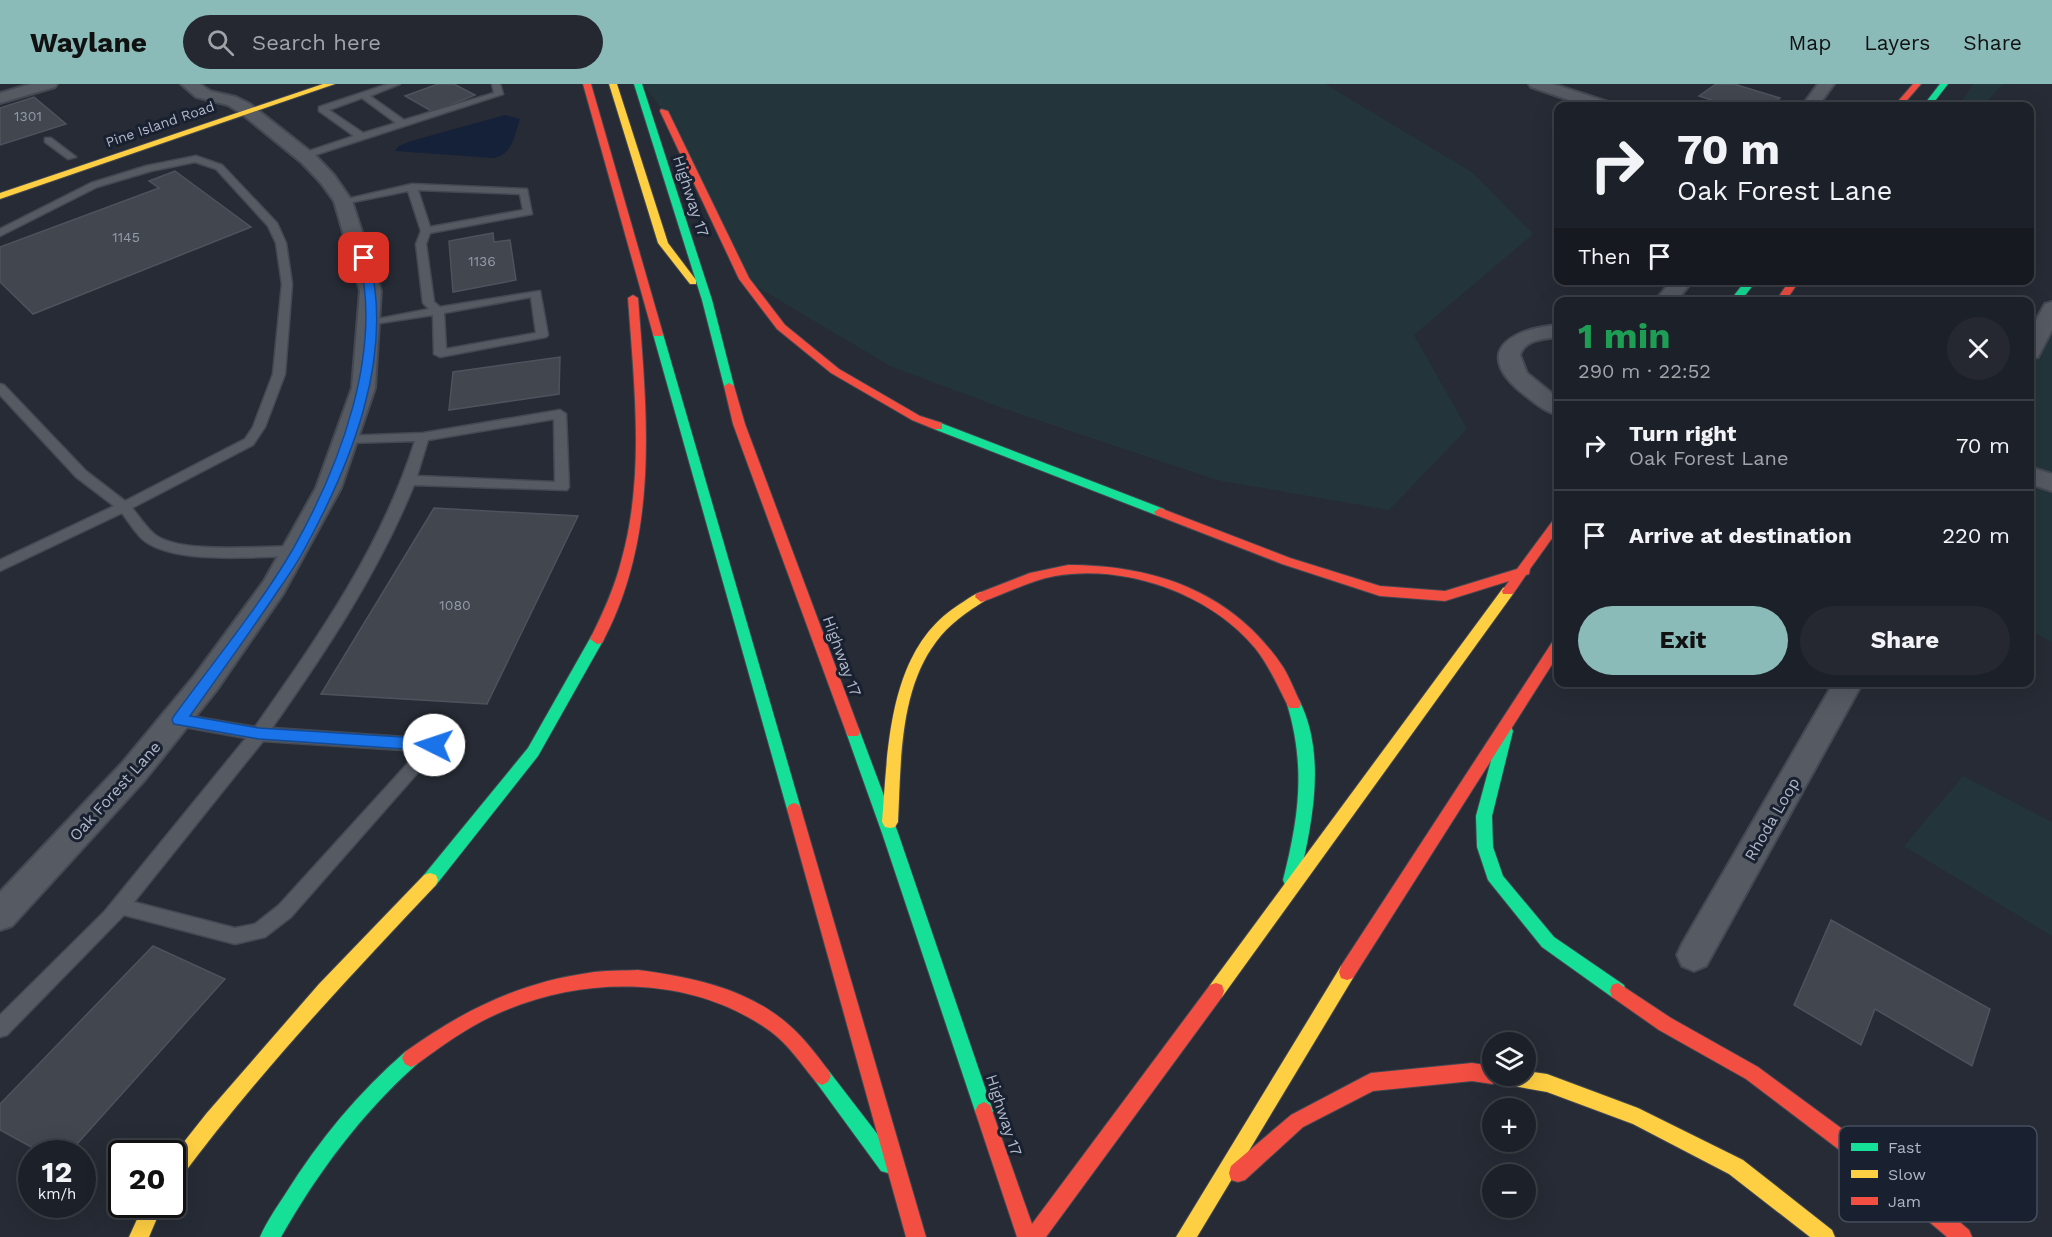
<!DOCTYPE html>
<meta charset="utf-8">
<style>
:root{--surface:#1c2028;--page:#252830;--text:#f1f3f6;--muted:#a0a3a8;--line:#3a3e45;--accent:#8bbbb9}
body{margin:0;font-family:"Work Sans",sans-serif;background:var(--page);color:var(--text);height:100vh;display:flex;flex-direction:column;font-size:22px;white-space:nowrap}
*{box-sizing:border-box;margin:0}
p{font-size:20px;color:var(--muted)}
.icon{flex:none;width:33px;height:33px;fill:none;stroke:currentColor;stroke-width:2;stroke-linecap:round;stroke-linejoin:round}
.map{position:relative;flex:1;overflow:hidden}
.side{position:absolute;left:1554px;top:213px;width:480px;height:390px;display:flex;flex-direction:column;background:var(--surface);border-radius:12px;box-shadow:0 6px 24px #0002,0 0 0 2px var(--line)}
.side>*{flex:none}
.banner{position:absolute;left:1554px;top:18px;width:480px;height:183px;border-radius:12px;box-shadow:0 6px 24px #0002,0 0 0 2px var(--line);background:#1c2028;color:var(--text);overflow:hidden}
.controls{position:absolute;left:1482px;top:948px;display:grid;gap:12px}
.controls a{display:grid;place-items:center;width:54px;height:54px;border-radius:50%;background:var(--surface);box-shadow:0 6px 24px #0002,0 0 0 2px var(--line);font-size:30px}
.speed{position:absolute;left:18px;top:1056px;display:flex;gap:12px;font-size:30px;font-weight:700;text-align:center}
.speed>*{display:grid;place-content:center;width:78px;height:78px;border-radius:50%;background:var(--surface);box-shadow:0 6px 24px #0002,0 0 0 2px var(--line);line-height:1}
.speed small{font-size:15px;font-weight:400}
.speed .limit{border:3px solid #111;border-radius:9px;background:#fff;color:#111}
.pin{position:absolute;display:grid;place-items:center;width:51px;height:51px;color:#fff;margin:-26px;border-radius:12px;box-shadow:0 3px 9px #0006}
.me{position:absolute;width:66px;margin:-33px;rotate:274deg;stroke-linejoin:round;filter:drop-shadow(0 0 4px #0008)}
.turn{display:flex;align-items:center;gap:21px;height:126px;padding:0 24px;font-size:27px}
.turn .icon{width:78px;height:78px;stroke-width:2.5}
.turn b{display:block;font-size:42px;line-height:51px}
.then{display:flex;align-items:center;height:57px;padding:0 24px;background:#0003;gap:12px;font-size:22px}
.round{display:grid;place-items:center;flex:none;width:63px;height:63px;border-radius:32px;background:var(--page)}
.summary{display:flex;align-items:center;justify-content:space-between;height:102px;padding:0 24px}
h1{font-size:36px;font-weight:700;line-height:45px;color:#1e9e55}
.button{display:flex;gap:12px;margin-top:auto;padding:12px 24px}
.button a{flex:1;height:69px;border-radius:36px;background:var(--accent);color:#111;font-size:24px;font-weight:700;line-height:69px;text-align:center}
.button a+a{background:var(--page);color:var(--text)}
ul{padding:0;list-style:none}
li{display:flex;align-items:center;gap:18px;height:90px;padding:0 24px;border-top:2px solid var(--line)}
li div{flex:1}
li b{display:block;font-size:22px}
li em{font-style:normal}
header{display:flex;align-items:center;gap:36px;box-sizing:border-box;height:84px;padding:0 30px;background:var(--accent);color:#111}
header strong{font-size:28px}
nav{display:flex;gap:33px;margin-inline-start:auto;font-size:21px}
.search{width:420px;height:54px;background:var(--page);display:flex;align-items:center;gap:15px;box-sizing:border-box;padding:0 21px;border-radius:33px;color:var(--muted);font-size:22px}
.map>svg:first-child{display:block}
</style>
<header>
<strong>Waylane</strong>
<div class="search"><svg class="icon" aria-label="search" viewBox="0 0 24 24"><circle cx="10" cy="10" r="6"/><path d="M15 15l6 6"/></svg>Search here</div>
<nav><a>Map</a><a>Layers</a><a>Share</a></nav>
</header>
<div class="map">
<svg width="2052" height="1153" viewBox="0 0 2052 1153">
<rect width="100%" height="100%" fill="#262b35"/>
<!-- green -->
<path fill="#23353b" d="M642,0H1325L1473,89L1533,150L1414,251L1467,345L1389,426L1217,396L1005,325L890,282L744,195L666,30Z
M1973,0H2003L1983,22H1959Z
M2052,224V558L2030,547V268Z
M1963,692L2052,738V852L1904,762Z"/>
<!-- water -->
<path fill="#152139" d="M505,31L520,35C514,52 513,70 494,74L395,67L399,62L411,57Z"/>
<!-- building -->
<path fill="#41464f" stroke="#4d535d" stroke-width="1.5" d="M438,0H454L475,11L433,28L405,12Z
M1716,0H1734L1780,14L1770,22H1730L1699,12Z
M34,13L66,40L0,61V24Z
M175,87L251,143L33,230L0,198V163L159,104L149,97Z
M493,149L494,158L510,156L516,196L453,208L449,157Z
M560,273L559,310L449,326L453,288Z
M434,424L578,432L487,620L321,610Z
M1831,836L1990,925L1972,982L1875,925L1861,961L1794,921Z
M153,862L225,895L68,1070H44L0,1046V1020Z"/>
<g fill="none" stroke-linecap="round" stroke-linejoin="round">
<defs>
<path id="lane" d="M388,0H400L370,12L404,36L494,9L492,0H500L503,10L309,73H303V69L354,52L319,27V23ZM362,14L396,39L363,49L329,26Z
M45,54H51L76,73L68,75L45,58Z
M196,72L222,81L277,139L286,159L292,200L285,290L265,343L253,361L132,424C139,432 145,442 153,449C176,471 265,462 298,462L305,467L298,472C256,472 181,481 146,458C137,452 129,438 122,429L0,487V476L114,422L76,393L0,311V300L4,301L86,387L125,417L245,355L253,343L273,290L282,200L276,159L268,142L216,85L195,78L151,87L97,103L0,152V145L91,99L146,82Z
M412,100L527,105L532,130L430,149L426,160L434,218L440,223L540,207L548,251L546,253L440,273L434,270L433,231L367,241V237L429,225L423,219L416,160L421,147L408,107L343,120L338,117ZM418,106L520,110L523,126L430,143ZM531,213L536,249L446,265L444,229Z
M560,326L566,330L569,403L567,406L414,401C378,489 326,567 272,644L434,655L440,656L442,661L291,833L265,853L235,860L124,831L7,951L0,953V931L105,827L246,654L179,642L173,640L171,636L173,632L179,630L255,643C319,552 381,464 415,357L347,359L343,358L341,355L343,352L423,349ZM554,335L555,398L417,392L428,356ZM263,657L419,667L279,821L255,840L235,844L134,818Z"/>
<path id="street" d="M31,0H57L55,3L0,19V9Z
M181,0H200L210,7L236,13L250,20L315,71L334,91L352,117L381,207L375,304L341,404L283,510L216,607L144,697L12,842L0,846V808L122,679L195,591L264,497L316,404L352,304L360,207L334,117L321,99L302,79L242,30L228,21L196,13Z
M1529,0H1553L1608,18L1610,22H1587L1531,3Z
M1818,0H1834L1818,22H1802Z
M1672,196H1693L1676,218H1654Z
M2052,218V246L2038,273L2030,274V247L2045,220Z
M1558,241V253C1544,255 1525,255 1520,271L1527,289L1558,314V331C1546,328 1536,320 1526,312C1472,271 1506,245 1558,241Z
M2030,383L2052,390V407L2030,400Z
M1834,598H1863L1706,882L1694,887L1682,882L1677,871L1682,860Z"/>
<path id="fast" d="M634,0H642L712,216L734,302L733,304H725L724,302L702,216Z
M1940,0H1948L1931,22H1923Z
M1746,196H1757L1740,218H1729Z
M658,247L663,250L801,725L799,729L794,731L789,729L787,725L653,250Z
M938,338L1164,425L1166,428L1160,432L1156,431L934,345V339Z
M597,550L604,555L538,672L436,801L430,803L424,801L422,796L424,791L528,664L592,551Z
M1294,614L1299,616C1327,671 1312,740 1299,796L1297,801L1291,803L1285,801L1283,796C1299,733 1306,683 1287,620L1289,616Z
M1506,641L1511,643L1513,647L1492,732L1493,763L1503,792L1554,853L1624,901L1626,907L1624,913L1618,915L1612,913L1542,863L1488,796L1477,763L1476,732L1499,647L1501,643Z
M853,642L858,644L860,648L898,749L993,1027L990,1033L984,1036L978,1033L975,1027L882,749L846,648L848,644Z
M411,965L417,968L420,974L417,980C361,1030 318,1088 281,1153H260C267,1137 277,1123 286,1109C319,1056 358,1009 405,968Z
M822,983L828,986L895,1073L897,1080L895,1087L888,1089L881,1087L816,998L813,992L816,986Z"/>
<path id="slow" d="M323,0H335L0,115V109Z
M609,0H617L668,159L696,196V200H690L658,159Z
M1508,502L1514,507L1513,510L1222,913L1216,915L1210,913L1208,907L1210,901L1503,504Z
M981,508L986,510L987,513L986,516C967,528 949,540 936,558C899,607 901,680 898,738L895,743L890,744L885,743L882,738C888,665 888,567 957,522C965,517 972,511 981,508Z
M430,789L436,791L438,796L436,801C346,896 257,991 179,1096L172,1098V1073L206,1030L319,900L424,791Z
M1347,880L1353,882L1355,888L1353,894L1197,1153H1176L1341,882Z
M1492,985V992H1526V987L1547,990L1638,1024L1743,1076L1832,1146L1835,1153H1810L1729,1090L1633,1040L1547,1008L1491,998L1488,992Z
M144,1120H163L149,1153H129Z"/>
<path id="jam" d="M583,0H591L663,250L662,252H654L653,250Z
M1913,0H1921L1902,22H1894Z
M661,25L668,27L749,194L785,241L839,285L920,332L942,339V345H934L912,336L831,289L777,245L739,195L660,27Z
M1790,196H1800L1785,218H1775Z
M633,211L638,214C647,331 660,451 602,559L597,560L590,555C603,529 615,503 622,474C645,390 634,299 628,214Z
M729,299L734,302L745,340L860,648L858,652H848L846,648L733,340L724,302Z
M1160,424L1290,474L1380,502L1445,507L1517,485L1554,435L1558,434V446L1530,485L1529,490L1526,491L1513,510H1503L1502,507L1509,497L1445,517L1380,512L1282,480L1156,431L1154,428Z
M1068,481C1155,481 1233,508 1283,583C1290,594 1295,608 1301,620L1299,624H1289C1278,603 1270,583 1255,564C1209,509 1125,480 1055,492C1028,497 1006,510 981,518L975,513L976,510L1030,489Z
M1558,556V571L1353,894L1347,896L1341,894L1339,888L1341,882L1553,557Z
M794,719L799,721L801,725L926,1153H906L787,725L789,721Z
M638,886C691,893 747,904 789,941C804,954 816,970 828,986L831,992L828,998L822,1001L816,998C802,981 788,960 770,947C692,891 585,891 499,929C469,942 443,961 417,980L411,983L405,980L402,974L405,968C462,927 518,899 588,889C604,886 622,887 638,886Z
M1216,899L1222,901L1224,907L1222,913L1046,1153H1017L975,1027L978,1021L984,1018L990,1021L1032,1140L1210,901Z
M1618,899L1671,934L1758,983L1901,1088L1969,1146L1972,1153H1947L1887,1102L1746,995L1659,946L1612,913L1610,907L1612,901Z
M1472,979L1492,982V992H1501L1498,997L1492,1000L1472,997L1373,1007L1303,1043L1245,1096L1238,1098L1231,1096L1229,1089L1231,1082L1291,1031L1365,992L1371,989Z"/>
</defs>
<!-- lane casing -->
<use href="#lane" stroke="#434852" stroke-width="3"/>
<!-- street casing -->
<use href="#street" stroke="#434852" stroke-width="4"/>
<!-- fast casing -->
<use href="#fast" stroke="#434852" stroke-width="2"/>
<!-- slow casing -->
<use href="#slow" stroke="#434852" stroke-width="2"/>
<!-- jam casing -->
<use href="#jam" stroke="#434852" stroke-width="2"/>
<!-- lane -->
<use href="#lane" fill="#565a63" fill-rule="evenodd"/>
<!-- street -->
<use href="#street" fill="#565a63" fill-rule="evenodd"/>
<!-- fast -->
<use href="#fast" fill="#16e098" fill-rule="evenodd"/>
<!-- slow -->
<use href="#slow" fill="#ffcf43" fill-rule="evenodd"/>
<!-- jam -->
<use href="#jam" fill="#f24e42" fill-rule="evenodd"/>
</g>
<!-- route -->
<path fill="#1a73e8" stroke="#114b97" stroke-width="1.5" d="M364,171L369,174C395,272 351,380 304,466C296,481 286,495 277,508C249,550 219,591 190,632L259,644L434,655L439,657L441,661L439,665L434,667L259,655L174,640L172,636L174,632C214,577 259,523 293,465C340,382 383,268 359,174Z"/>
<g text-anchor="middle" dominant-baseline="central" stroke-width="6" stroke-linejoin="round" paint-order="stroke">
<!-- number labels -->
<g font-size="14" fill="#939aa9">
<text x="28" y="32">1301</text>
<text x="126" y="153">1145</text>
<text x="482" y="177">1136</text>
<text x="455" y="521">1080</text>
</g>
<!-- far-street labels -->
<g font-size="14" fill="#aeb6c7" stroke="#192130">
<text transform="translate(160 40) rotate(-19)">Pine Island Road</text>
</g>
<!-- street labels -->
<g font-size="16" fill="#aeb6c7" stroke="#192130">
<text transform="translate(691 112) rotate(72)">Highway 17</text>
<text transform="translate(842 572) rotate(70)">Highway 17</text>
<text transform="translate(115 707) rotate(-48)">Oak Forest Lane</text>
<text transform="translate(1772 735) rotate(-60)">Rhoda Loop</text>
<text transform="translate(1004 1031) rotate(72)">Highway 17</text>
</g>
</g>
<!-- legend -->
<rect x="1839" y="1042" width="198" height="96" rx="9" fill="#192130" stroke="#464e5d" stroke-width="1.5"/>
<rect x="1851" y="1059" width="27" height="8" fill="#16e098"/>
<rect x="1851" y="1086" width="27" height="8" fill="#ffcf43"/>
<rect x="1851" y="1113" width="27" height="8" fill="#f24e42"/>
<g font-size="16" fill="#aeb6c7">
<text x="1888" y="1069">Fast</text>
<text x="1888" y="1096">Slow</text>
<text x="1888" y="1123">Jam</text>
</g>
</svg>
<div class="controls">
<a><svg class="icon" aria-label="layers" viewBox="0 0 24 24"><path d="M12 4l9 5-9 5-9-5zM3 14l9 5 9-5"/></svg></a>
<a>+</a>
<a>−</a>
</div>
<div class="speed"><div>12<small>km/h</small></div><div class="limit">20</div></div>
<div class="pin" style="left:364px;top:174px;background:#d93025"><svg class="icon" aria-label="arrive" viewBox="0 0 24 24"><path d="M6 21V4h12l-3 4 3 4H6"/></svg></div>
<svg class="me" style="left:434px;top:661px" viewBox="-20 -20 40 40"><circle r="19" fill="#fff"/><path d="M0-13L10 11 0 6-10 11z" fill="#1a73e8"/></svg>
<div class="banner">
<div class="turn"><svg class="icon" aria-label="right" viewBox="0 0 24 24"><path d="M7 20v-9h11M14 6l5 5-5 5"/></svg><div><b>70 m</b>Oak Forest Lane</div></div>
<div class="then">Then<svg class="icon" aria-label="arrive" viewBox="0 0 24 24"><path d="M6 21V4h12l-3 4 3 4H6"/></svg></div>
</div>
<section class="side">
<div class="summary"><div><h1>1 min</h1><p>290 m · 22:52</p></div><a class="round"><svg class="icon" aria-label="close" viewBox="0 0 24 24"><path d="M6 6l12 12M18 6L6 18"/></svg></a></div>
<ul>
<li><svg class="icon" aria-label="right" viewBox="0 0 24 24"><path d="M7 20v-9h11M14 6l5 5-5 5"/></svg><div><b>Turn right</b><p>Oak Forest Lane</p></div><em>70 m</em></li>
<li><svg class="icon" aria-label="arrive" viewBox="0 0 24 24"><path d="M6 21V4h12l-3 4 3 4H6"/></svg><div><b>Arrive at destination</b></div><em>220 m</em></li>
</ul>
<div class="button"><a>Exit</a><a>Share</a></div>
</section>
</div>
